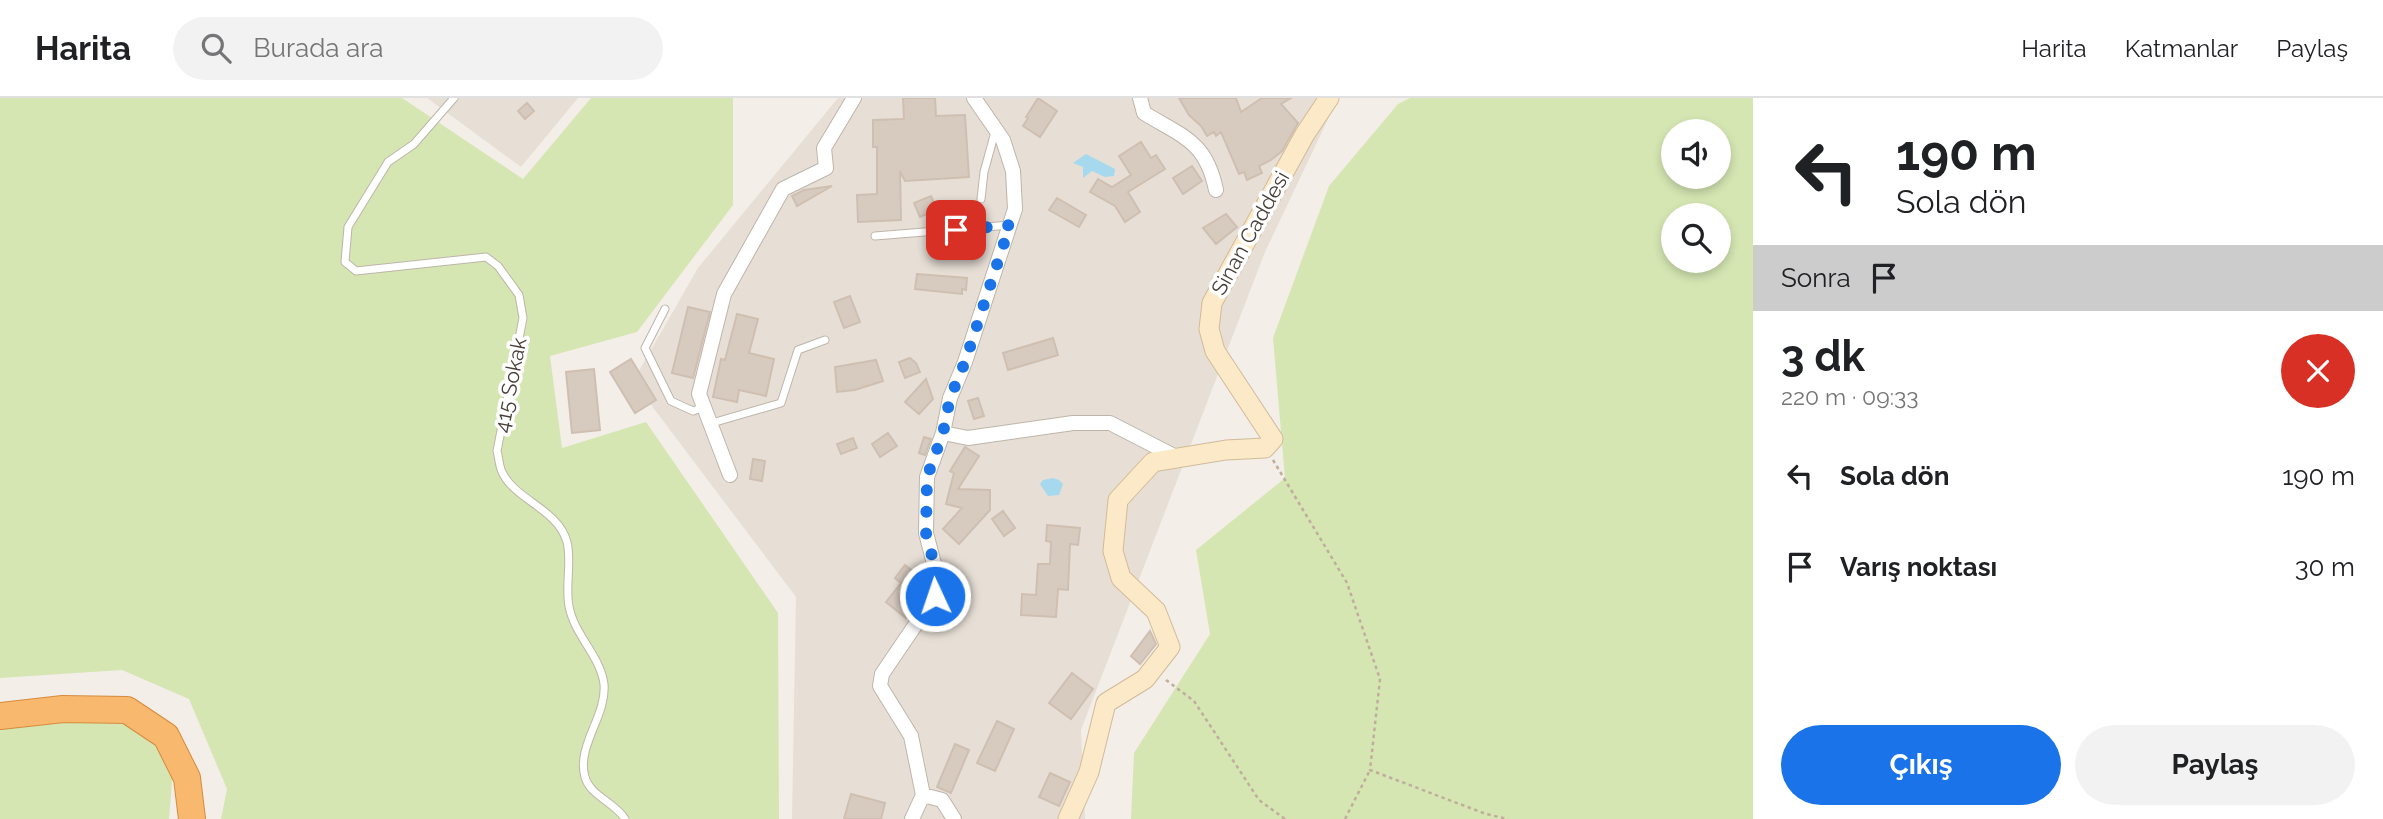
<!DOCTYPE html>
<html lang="tr">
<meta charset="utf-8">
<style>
:root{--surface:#fff;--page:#f2f2f2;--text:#202124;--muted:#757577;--line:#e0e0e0;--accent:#1a73e8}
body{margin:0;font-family:Raleway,sans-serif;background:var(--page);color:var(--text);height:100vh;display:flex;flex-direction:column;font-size:26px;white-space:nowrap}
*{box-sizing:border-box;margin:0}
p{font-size:23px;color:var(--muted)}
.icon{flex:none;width:38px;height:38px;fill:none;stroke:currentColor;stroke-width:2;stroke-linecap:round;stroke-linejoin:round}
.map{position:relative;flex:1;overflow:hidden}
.drawer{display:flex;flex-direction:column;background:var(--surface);width:630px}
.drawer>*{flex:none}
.top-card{background:#fff;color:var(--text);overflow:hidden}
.controls{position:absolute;left:1661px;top:21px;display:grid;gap:14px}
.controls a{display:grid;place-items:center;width:70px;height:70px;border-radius:50%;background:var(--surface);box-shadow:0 4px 10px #0003;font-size:35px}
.pin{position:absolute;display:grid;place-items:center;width:60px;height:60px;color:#fff;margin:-30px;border-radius:14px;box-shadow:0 4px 10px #0006}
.me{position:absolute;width:77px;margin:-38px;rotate:357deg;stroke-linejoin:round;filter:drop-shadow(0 0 5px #0008)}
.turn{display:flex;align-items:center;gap:24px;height:147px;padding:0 28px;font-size:32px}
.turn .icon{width:91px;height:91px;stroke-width:2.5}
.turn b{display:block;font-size:49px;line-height:60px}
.then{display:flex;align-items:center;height:66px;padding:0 28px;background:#0003;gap:14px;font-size:26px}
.round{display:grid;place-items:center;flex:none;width:74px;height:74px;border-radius:37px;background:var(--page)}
.overview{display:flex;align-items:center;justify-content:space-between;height:119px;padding:0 28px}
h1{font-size:42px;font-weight:700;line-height:52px}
.cta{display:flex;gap:14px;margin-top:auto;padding:14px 28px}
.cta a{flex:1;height:80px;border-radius:42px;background:var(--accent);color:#fff;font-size:28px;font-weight:700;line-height:80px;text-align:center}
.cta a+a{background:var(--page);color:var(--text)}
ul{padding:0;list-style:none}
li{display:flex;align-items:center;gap:21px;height:91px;padding:0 28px}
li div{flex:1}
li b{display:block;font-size:26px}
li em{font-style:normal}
header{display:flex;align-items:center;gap:42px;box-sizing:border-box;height:98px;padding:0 35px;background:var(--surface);border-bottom:2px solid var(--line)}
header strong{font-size:33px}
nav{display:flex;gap:38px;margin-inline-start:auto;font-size:24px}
.search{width:490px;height:63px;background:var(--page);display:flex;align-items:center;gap:18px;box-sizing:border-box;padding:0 24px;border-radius:38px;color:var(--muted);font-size:26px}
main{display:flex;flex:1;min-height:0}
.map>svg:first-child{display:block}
</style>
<header>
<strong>Harita</strong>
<div class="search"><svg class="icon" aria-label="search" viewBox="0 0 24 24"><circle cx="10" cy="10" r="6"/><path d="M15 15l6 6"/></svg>Burada ara</div>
<nav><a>Harita</a><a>Katmanlar</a><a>Paylaş</a></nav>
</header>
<main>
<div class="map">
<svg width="1753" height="721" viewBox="0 0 1753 721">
<rect width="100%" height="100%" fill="#f3eee8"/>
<!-- residential -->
<path fill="#e7dfd6" d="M427,0H578L521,69Z
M838,0H1338L1265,154L1081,632L1085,721H792L796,499L633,283L698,170Z"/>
<!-- green -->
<path fill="#d5e6b2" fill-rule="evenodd" d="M0,0H402L523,81L591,0H733V107L637,234L550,258L562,350L646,324L778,515L779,721H221L227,691L189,601L122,572L0,580Z
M1410,0H1753V721H1131L1134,655L1210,536L1196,452L1285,380L1273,240L1329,88L1398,6ZM1673,33H1718V79H1673ZM1673,117H1718V163H1673Z
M117,620L149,637L173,672L169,721H0V623Z"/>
<!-- water -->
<path fill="#a6d9ed" d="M1086,56L1115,71L1114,78L1105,79L1092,73L1083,80V69L1073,65Z
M1053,380L1059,382L1063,386L1059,397L1048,398L1040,386L1043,382Z"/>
<!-- building -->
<path fill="#d7cbc0" stroke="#cfbfb1" stroke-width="2" d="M903,0H935L936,18L965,17L969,79L905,83L900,73L901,122L858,124L857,97L877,96V49H873V22L904,21Z
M1038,0L1057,13L1040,39L1023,28L1028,20L1026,19Z
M1179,0H1236L1241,14L1262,0H1291L1281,6L1298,25L1282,53L1271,62L1259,68L1262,75L1247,82L1244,74L1239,76L1221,34L1216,38L1214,34L1207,38L1201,28L1189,17Z
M527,5L534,13L525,21L518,13Z
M1141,44L1151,60L1156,57L1165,71L1128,94L1140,114L1125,124L1115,108L1090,94L1098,81L1112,89L1131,77L1119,58Z
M1192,68L1202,83L1183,96L1173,80Z
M832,88L797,108L792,98L804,92Z
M931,98L937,112L920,119L914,105Z
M1057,100L1086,117L1079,129L1049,112Z
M1226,116L1237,129L1216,146L1203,130Z
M917,176L967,180L966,192L962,191V196L915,191Z
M850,198L860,224L844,230L834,204Z
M688,209L710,214L693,280L672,275Z
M737,216L758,221L749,255L774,261L766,298L739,292L737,304L713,299L721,261L725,262Z
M1053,240L1058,257L1008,272L1003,255Z
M910,260L916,265L920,274L905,280L899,264Z
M631,261L656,302L635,315L610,274Z
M876,262L883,283L855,292L837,294L835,269Z
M594,271L600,332L572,335L566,274Z
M926,281L933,301L919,316L905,304Z
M978,300L984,318L974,321L968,303Z
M888,335L897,348L880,359L872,346Z
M924,339L931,341L925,357L919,355Z
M853,340L857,350L841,356L837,346Z
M965,349L979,358L958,391L990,392V412L959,446L943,431L962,410L946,406L954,375L950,373Z
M753,361L765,363L762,383L750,381Z
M1003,413L1015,430L1004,438L992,421Z
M1047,427L1080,430L1078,447L1070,446L1068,492L1058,491L1056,519L1021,517L1022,496L1036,497L1038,466H1050L1051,444L1046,443Z
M905,467L925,483L911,502L917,506L906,520L886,504L901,485L895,480Z
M1150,533L1156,546L1140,566L1131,558Z
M1072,575L1093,591L1071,621L1049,605Z
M997,623L1014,631L995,673L977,665Z
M955,646L969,652L951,695L937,689Z
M1050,675L1070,684L1059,708L1039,699Z
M851,696L885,705L881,721H844Z"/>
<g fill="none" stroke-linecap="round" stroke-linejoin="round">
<defs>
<path id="lane" d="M454,0L414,46L388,64L348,129L345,164L356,173L486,159L498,168L519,197L523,220L497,353C499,360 499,368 502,374C515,402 558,411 567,444C572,463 565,488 569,508C574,537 600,557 604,586C607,618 576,648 585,679C590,698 616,705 625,721
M981,101L984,74L995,34
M875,138L1010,127
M665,211L645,250L671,303L693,313L704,309
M712,325L781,305L798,252L825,242"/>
<path id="street" d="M1140,0L1144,15C1183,39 1206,43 1216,92
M943,335L968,340L1073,325H1110L1178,360
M730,377L699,296L724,196L783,91L826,70L824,50L854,0
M923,697L942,702L954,721
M912,721L923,697L911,638L880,588L882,576L935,498L939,485L926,435L927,379L943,335L950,300L965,264L1015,111L1013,73L1003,42L974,0"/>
<path id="secondary" d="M1068,721L1089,674L1106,605L1145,581L1170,549L1156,513L1121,480L1113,453L1118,402L1153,364L1226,352L1265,350L1273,341L1215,253L1209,231L1212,205L1305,36L1329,0"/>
<path id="highway" d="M0,618L63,611L127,612L166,638L187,680L192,721"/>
</defs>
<!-- lane casing -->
<use href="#lane" stroke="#beb5aa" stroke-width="9"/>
<!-- street casing -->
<use href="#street" stroke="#beb5aa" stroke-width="16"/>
<!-- secondary casing -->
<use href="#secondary" stroke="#d1bb99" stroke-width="21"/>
<!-- highway casing -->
<use href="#highway" stroke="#d78b3e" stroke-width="28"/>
<!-- path -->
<path stroke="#bfae9c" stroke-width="2.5" stroke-dasharray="3.5 3.5" stroke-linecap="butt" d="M1273,362L1347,485L1380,581L1370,672L1486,716L1508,721
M1166,582L1194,603L1259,702L1285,721
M1345,721L1370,672"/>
<!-- lane -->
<use href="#lane" stroke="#fff" stroke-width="7"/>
<!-- street -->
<use href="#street" stroke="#fff" stroke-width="14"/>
<!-- secondary -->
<use href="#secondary" stroke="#fce9c8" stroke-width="19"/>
<!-- highway -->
<use href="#highway" stroke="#f8b86e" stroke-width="26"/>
</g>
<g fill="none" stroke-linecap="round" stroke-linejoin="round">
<!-- route -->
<path stroke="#1a73e8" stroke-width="12" stroke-dasharray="0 21.6" d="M935,498L939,485L926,435L927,379L943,335L950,300L965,264L1010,127L956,132"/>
</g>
<g text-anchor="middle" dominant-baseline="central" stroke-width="7" stroke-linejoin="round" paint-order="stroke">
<!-- street labels -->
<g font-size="21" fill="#463e37" stroke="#fff">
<text transform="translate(1250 135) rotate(-61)">Sinan Caddesi</text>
<text transform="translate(510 287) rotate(-79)">415 Sokak</text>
</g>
</g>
</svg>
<div class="controls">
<a><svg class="icon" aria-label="sound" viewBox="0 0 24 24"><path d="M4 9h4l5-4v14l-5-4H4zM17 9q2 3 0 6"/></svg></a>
<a><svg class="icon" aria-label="search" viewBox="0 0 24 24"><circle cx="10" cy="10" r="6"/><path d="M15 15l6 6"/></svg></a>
</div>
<div class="pin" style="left:956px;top:132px;background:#d93025"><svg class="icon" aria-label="arrive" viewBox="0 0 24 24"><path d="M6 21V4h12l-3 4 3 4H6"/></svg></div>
<svg class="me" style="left:935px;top:498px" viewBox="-20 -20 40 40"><circle r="17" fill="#1a73e8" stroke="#fff" stroke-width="3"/><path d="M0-11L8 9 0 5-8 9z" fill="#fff"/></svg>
</div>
<section class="drawer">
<div class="top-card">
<div class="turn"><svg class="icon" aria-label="left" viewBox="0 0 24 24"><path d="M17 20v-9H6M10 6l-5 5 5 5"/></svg><div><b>190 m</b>Sola dön</div></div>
<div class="then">Sonra<svg class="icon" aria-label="arrive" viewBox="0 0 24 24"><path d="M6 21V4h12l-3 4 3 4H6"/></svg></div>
</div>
<div class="overview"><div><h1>3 dk</h1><p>220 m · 09:33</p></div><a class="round" style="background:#d93025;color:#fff"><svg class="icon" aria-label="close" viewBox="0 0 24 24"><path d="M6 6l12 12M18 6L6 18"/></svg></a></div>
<ul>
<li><svg class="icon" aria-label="left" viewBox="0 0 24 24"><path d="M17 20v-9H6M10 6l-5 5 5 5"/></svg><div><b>Sola dön</b></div><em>190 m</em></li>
<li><svg class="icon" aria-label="arrive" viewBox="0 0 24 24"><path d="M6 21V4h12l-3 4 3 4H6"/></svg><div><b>Varış noktası</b></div><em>30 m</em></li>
</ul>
<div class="cta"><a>Çıkış</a><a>Paylaş</a></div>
</section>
</main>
